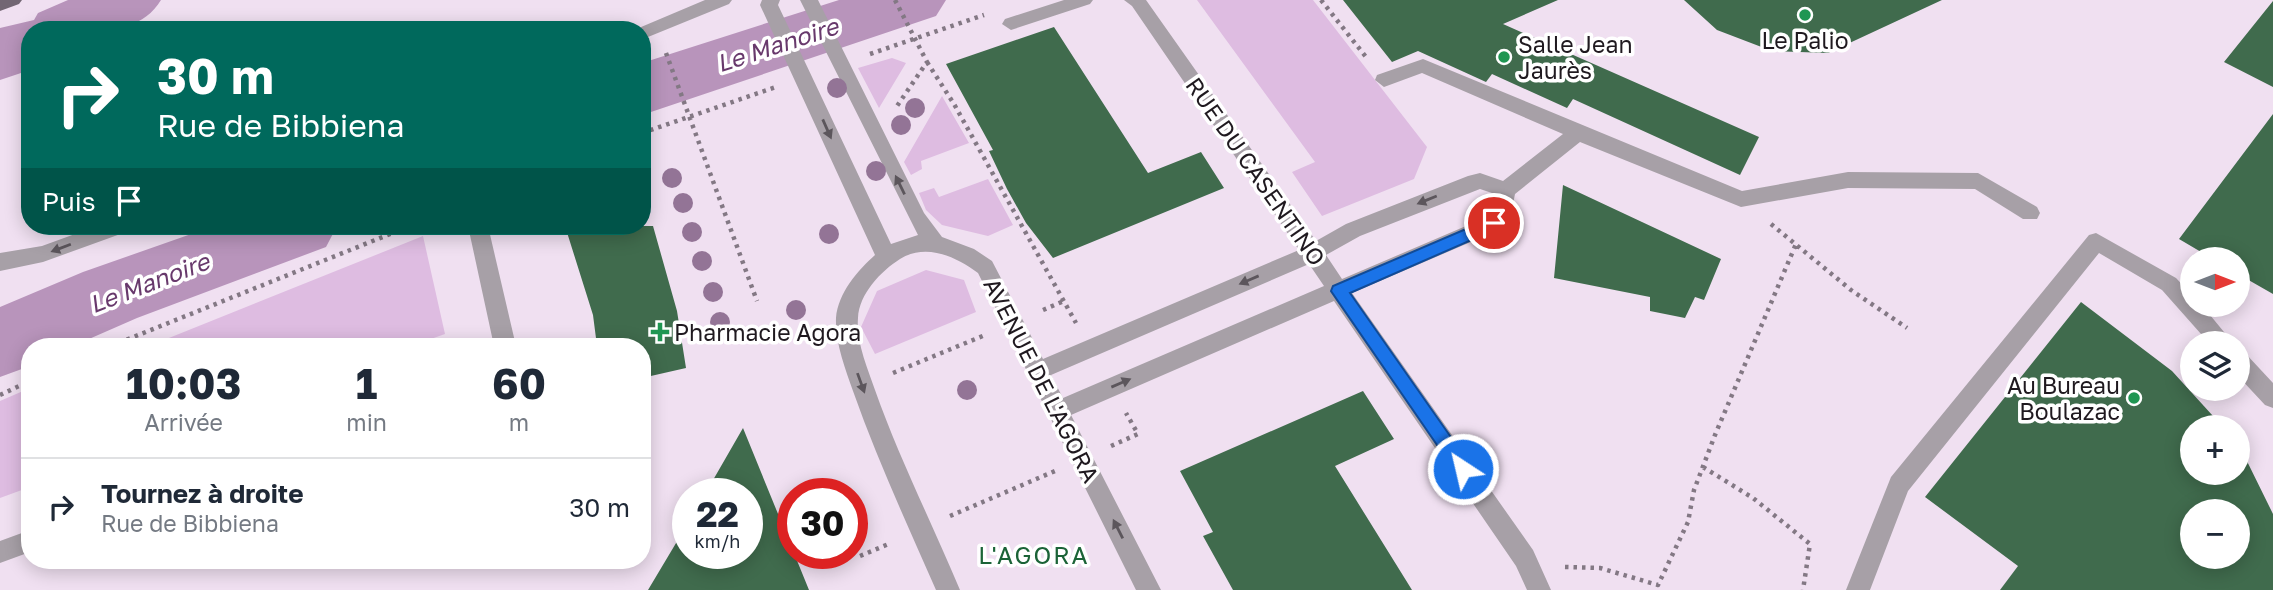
<!DOCTYPE html>
<html lang="fr">
<meta charset="utf-8">
<style>
:root{--surface:#fff;--page:#f6f6f7;--text:#1f2937;--muted:#747a83;--line:#e0e1e3}
body{margin:0;font-family:"Golos Text",sans-serif;background:var(--page);color:var(--text);height:100vh;display:flex;flex-direction:column;font-size:26px;white-space:nowrap}
*{box-sizing:border-box;margin:0}
p{font-size:23px;color:var(--muted)}
.icon{flex:none;width:38px;height:38px;fill:none;stroke:currentColor;stroke-width:2;stroke-linecap:round;stroke-linejoin:round}
.map{position:relative;flex:1;overflow:hidden}
.side{position:absolute;left:21px;top:338px;width:630px;height:231px;display:flex;flex-direction:column;background:var(--surface);border-radius:28px;box-shadow:0 4px 18px #0003}
.side>*{flex:none}
.hud{position:absolute;left:21px;top:21px;width:630px;height:214px;border-radius:28px;box-shadow:0 4px 18px #0003;background:#00695c;color:#fff;overflow:hidden}
.needle{width:46px;rotate:90deg}
.buttons{position:absolute;left:2180px;top:247px;display:grid;gap:14px}
.buttons a{display:grid;place-items:center;width:70px;height:70px;border-radius:50%;background:var(--surface);box-shadow:0 4px 18px #0003;font-size:35px}
.speed{position:absolute;left:672px;top:478px;display:flex;gap:14px;font-size:35px;font-weight:700;text-align:center}
.speed>*{display:grid;place-content:center;width:91px;height:91px;border-radius:50%;background:var(--surface);box-shadow:0 4px 18px #0003;line-height:1}
.speed small{font-size:18px;font-weight:400}
.speed .limit{border:10px solid #d22;background:#fff;color:#111}
.pin{position:absolute;display:grid;place-items:center;width:60px;height:60px;color:#fff;margin:-30px;border:4px solid #fff;border-radius:50%;box-shadow:0 2px 7px #0007}
.me{position:absolute;width:77px;margin:-38px;rotate:325deg;stroke-linejoin:round;filter:drop-shadow(0 0 5px #0008)}
.turn{display:flex;align-items:center;gap:24px;height:147px;padding:0 21px;font-size:32px}
.turn .icon{width:91px;height:91px;stroke-width:2.5}
.turn b{display:block;font-size:49px;line-height:60px}
.then{display:flex;align-items:center;height:66px;padding:0 21px;background:#0003;gap:14px;font-size:26px}
.eta{display:flex;justify-content:space-evenly;align-items:center;height:119px;text-align:center}
.eta b{font-size:42px;font-weight:700;line-height:49px}
ul{padding:0;list-style:none}
li{display:flex;align-items:center;gap:21px;height:98px;padding:0 21px;border-top:2px solid var(--line)}
li div{flex:1}
li b{display:block;font-size:26px}
li em{font-style:normal}
.map>svg:first-child{display:block}
</style>
<div class="map">
<svg width="2273" height="590" viewBox="0 0 2273 590">
<rect width="100%" height="100%" fill="#f0e0f1"/>
<!-- green -->
<path fill="#debce1" d="M1197,0H1313L1427,147L1414,179L1322,216L1292,172L1315,162Z
M892,58L906,63L879,108L858,68Z
M942,96L969,143L921,161L922,169L911,175L904,162Z
M988,179L1013,225L988,236L942,225L926,210L919,193L934,188L939,197Z
M423,236L445,334L411,346H149Z
M926,270L964,280L976,312L875,354L861,327L877,291Z
M30,388V487L0,498V401Z"/>
<g fill="none" stroke-linecap="round" stroke-linejoin="round">
<!-- river -->
<path fill="#b894bb" fill-rule="evenodd" d="M68,0H161C135,43 73,30 30,30V70L0,80V28L34,20L38,13Z
M839,0H946L936,16L642,115V63Z
M214,226H337L326,247L137,318L73,346H30V366L0,377V307L83,272Z"/>
</g>
<!-- building -->
<path fill="#406b4d" fill-rule="evenodd" d="M1343,0H1558L1503,24L1759,137L1740,175L1573,99L1567,108L1492,74L1486,82L1418,51L1392,62Z
M1684,0H1942L1828,53L1772,51L1717,30Z
M2273,1V87L2224,62Z
M1054,27L1148,173L1201,152L1224,188L1053,258L1026,223L1007,189L989,151L993,150L946,64Z
M2273,114V294L2238,274V259H2213L2179,239Z
M1563,185L1721,259L1704,300L1695,297L1685,318L1650,311V297L1554,278Z
M565,226H653L677,311L686,368L642,378V346H597L593,315Z
M2081,302L2172,371L2223,427H2193V472H2238L2240,447L2273,514V590H2000L2018,566L1925,497ZM2193,511H2238V556H2193Z
M1363,391L1394,439L1335,466L1412,590H1233L1203,536L1213,532L1180,471Z
M743,428L809,590H648L688,523V553H747V494H705Z"/>
<g fill="none" stroke-linecap="round" stroke-linejoin="round">
<!-- path -->
<path stroke="#837884" stroke-width="4.5" stroke-dasharray="3.5 5" stroke-linecap="butt" d="M895,0L927,62L895,109
M1321,0L1366,57
M666,53L757,301
M870,54L984,15
M927,62L954,104L1076,323
M642,133L776,87
M1771,224L1851,290L1907,328
M1043,310L1064,301
M111,346L410,226
M893,373L985,335
M0,395L30,381
M1111,446L1138,434L1126,413
M1703,467L1753,498L1810,544L1803,590
M950,516L1055,471
M860,556L891,543
M1565,567L1600,568L1658,585L1688,522L1694,490L1715,435L1796,244"/>
<!-- minor -->
<path fill="#a7a0a7" fill-rule="evenodd" d="M705,0H732L729,4L648,37L642,38V30H634Z
M762,0H780L778,5L891,244L918,235L800,0H818L924,213L942,237L974,249L992,261L1043,359L1299,250L1132,6L1124,0H1146L1316,241L1346,224L1468,176L1480,173L1503,181L1563,134L1422,73L1384,87L1375,80L1377,75L1423,59L1742,191L1848,172L1978,173L2037,207L2040,213L2037,219H2023L1975,189L1848,188L1741,207L1580,142L1515,194L1511,214L1501,229L1352,293L1533,550L1551,590H1527L1516,566L1334,301L1071,415L1161,590H1136L978,273C955,256 926,243 900,259C881,271 859,294 858,318C856,342 867,367 875,390C899,458 932,523 960,590H936C907,524 877,459 853,391C845,368 835,342 836,318C838,293 858,270 875,255L760,5ZM1480,189L1495,194L1487,217L1342,279L1326,255L1360,236ZM1309,264L1324,286L1063,398L1051,375Z
M1064,0H1093L1090,4L1011,30L1002,24L1005,19Z
M97,226H129L126,232L43,262L0,271V253L42,246Z
M468,226H488L516,346H494Z
M2096,233L2176,278L2193,296V304H2201L2233,343H2209L2162,290L2099,253L1908,491L1870,590H1846L1891,477L2089,235Z
M2238,352L2246,354L2273,383V408L2265,405L2238,376Z
M30,530V552L0,563V541Z"/>
<!-- major -->
<path fill="#726673" fill-rule="evenodd" d="M0,0H22L19,4L0,11Z"/>
</g>
<!-- trees -->
<g fill="#937496">
<circle cx="837" cy="88" r="10"/>
<circle cx="915" cy="108" r="10"/>
<circle cx="901" cy="125" r="10"/>
<circle cx="876" cy="171" r="10"/>
<circle cx="672" cy="178" r="10"/>
<circle cx="683" cy="203" r="10"/>
<circle cx="692" cy="232" r="10"/>
<circle cx="829" cy="234" r="10"/>
<circle cx="702" cy="261" r="10"/>
<circle cx="713" cy="292" r="10"/>
<circle cx="796" cy="310" r="10"/>
<circle cx="720" cy="322" r="10"/>
<circle cx="967" cy="390" r="10"/>
</g>
<!-- one-way arrows -->
<defs><path id="oneway-solid" d="M-6-.8H1V-3.2L6.5 0L1 3.2V.8H-6Z" transform="scale(1.75)"/></defs>
<g fill="#5c565c">
<use href="#oneway-solid" transform="translate(827 129) rotate(66)"/>
<use href="#oneway-solid" transform="translate(900 185) rotate(-116)"/>
<use href="#oneway-solid" transform="translate(1427 200) rotate(158)"/>
<use href="#oneway-solid" transform="translate(61 248) rotate(159)"/>
<use href="#oneway-solid" transform="translate(1249 280) rotate(157)"/>
<use href="#oneway-solid" transform="translate(861 383) rotate(70)"/>
<use href="#oneway-solid" transform="translate(1121 383) rotate(-23)"/>
<use href="#oneway-solid" transform="translate(1118 529) rotate(-117)"/>
</g>
<!-- route -->
<path fill="#1a73e8" stroke="#114b97" stroke-width="2" d="M1494,217L1501,223L1499,228L1350,293L1469,463L1472,469L1469,474L1463,477L1457,474L1331,291L1333,286Z"/>
<!-- markers -->
<g fill="#1f9652" stroke="#fff" stroke-width="2.5">
<circle cx="1805" cy="15" r="7"/>
<circle cx="1504" cy="57" r="7"/>
<path d="M656.5 321.5h7v7h7v7h-7v7h-7v-7h-7v-7h7z"/>
<circle cx="2134" cy="398" r="7"/>
</g>
<g text-anchor="middle" dominant-baseline="central" stroke-width="7" stroke-linejoin="round" paint-order="stroke">
<!-- poi labels -->
<g font-size="23" fill="#1f191f" stroke="#fff" text-anchor="start">
<text x="1805" y="40" text-anchor="middle">Le Palio</text>
<text x="1518" y="44">Salle Jean<tspan x="1518" dy="26">Jaurès</tspan></text>
<text x="674" y="332">Pharmacie Agora</text>
<text x="2120" y="385" text-anchor="end">Au Bureau<tspan x="2120" dy="26">Boulazac</tspan></text>
</g>
<!-- street labels -->
<g font-size="23" fill="#1f191f" stroke="#fff">
<text transform="translate(1256 171) rotate(55)">RUE DU CASENTINO</text>
<text transform="translate(1042 380) rotate(63)">AVENUE DE L'AGORA</text>
</g>
<!-- water labels -->
<g font-size="24" font-style="italic" fill="#68396c" stroke="#fff">
<text transform="translate(777 44) rotate(-18)">Le Manoire</text>
<text transform="translate(149 282) rotate(-21)">Le Manoire</text>
</g>
<!-- neighbourhood labels -->
<g font-size="24" letter-spacing="2" fill="#1b6337" stroke="#fff">
<text x="1034" y="554">L'AGORA</text>
</g>
</g>
</svg>
<div class="buttons">
<a><svg class="needle" viewBox="-14 -14 28 28"><path d="M0-13l5 13h-10z" fill="#e53935"/><path d="M0 13l5-13h-10z" fill="#747a83"/></svg></a>
<a><svg class="icon" aria-label="layers" viewBox="0 0 24 24"><path d="M12 4l9 5-9 5-9-5zM3 14l9 5 9-5"/></svg></a>
<a>+</a>
<a>−</a>
</div>
<div class="speed"><div>22<small>km/h</small></div><div class="limit">30</div></div>
<div class="pin" style="left:1494px;top:223px;background:#d93025"><svg class="icon" aria-label="arrive" viewBox="0 0 24 24"><path d="M6 21V4h12l-3 4 3 4H6"/></svg></div>
<svg class="me" style="left:1463px;top:469px" viewBox="-20 -20 40 40"><circle r="17" fill="#1a73e8" stroke="#fff" stroke-width="3"/><path d="M0-11L8 9 0 5-8 9z" fill="#fff"/></svg>
<div class="hud">
<div class="turn"><svg class="icon" aria-label="right" viewBox="0 0 24 24"><path d="M7 20v-9h11M14 6l5 5-5 5"/></svg><div><b>30 m</b>Rue de Bibbiena</div></div>
<div class="then">Puis<svg class="icon" aria-label="arrive" viewBox="0 0 24 24"><path d="M6 21V4h12l-3 4 3 4H6"/></svg></div>
</div>
<section class="side">
<div class="eta">
<div><b>10:03</b><p>Arrivée</p></div>
<div><b>1</b><p>min</p></div>
<div><b>60</b><p>m</p></div>
</div>
<ul>
<li><svg class="icon" aria-label="right" viewBox="0 0 24 24"><path d="M7 20v-9h11M14 6l5 5-5 5"/></svg><div><b>Tournez à droite</b><p>Rue de Bibbiena</p></div><em>30 m</em></li>
</ul>
</section>
</div>
